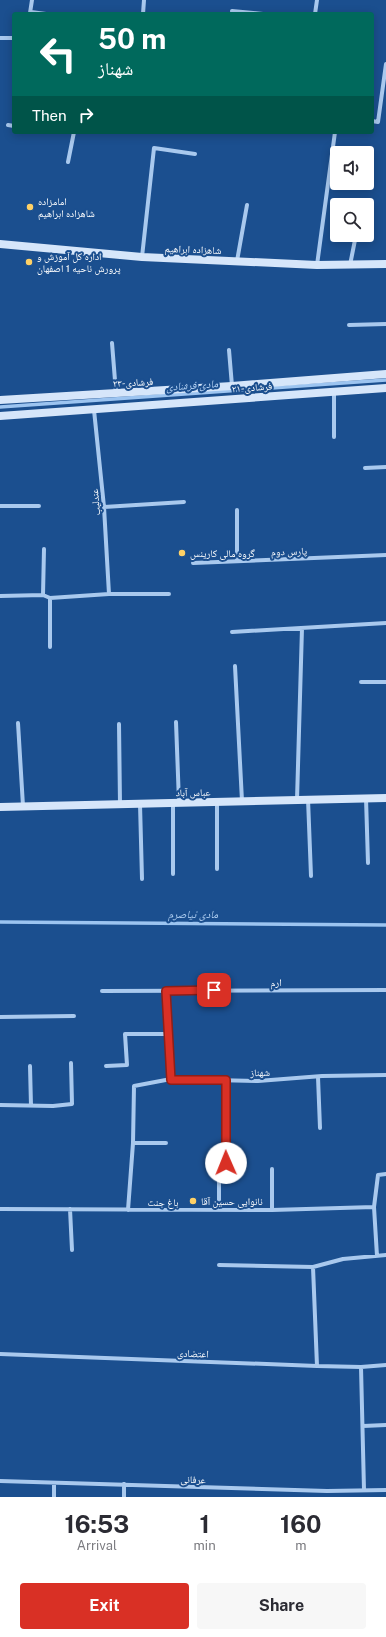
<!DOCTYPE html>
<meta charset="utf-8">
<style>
:root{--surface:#fff;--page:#f7f7f7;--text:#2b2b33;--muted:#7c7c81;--accent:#d93025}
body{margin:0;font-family:"Public Sans","Noto Naskh Arabic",sans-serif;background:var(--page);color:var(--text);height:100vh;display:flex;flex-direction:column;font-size:15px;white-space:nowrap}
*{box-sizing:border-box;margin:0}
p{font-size:13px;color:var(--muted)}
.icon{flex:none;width:22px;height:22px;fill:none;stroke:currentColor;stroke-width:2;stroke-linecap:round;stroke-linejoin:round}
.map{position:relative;height:1497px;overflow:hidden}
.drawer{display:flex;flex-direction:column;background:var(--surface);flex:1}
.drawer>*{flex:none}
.top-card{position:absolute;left:12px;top:12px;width:362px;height:122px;border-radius:4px;box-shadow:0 2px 10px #0003;background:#00695c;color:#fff;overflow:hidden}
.buttons{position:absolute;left:330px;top:146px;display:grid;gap:8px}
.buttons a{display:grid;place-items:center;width:44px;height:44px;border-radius:4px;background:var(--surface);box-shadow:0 2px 10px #0003;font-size:20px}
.pin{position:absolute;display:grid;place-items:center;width:34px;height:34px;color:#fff;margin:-17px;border-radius:8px;box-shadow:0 2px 6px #0006}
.me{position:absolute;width:44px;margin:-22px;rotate:359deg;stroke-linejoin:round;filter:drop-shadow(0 0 3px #0008)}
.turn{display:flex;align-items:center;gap:14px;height:84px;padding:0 20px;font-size:18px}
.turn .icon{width:52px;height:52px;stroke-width:2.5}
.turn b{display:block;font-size:28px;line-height:34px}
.then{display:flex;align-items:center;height:38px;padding:0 20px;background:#0003;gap:8px;font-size:15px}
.eta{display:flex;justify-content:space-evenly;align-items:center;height:68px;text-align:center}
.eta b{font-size:24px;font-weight:700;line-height:28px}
.action{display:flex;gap:8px;margin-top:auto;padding:8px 20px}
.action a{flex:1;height:46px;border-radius:4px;background:var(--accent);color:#fff;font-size:16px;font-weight:700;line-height:46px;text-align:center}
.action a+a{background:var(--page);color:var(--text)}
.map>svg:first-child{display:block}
</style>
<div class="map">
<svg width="386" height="1497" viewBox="0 0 386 1497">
<rect width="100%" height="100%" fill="#1b4f8f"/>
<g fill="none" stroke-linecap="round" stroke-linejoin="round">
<!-- stream -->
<path stroke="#9cc4f0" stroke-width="3.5" d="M0,407L386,380
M0,922L386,925"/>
<!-- street -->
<path stroke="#a9c9ee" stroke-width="4" d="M232,11L263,14
M31,12L46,14
M30,13L32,0
M143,14L144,0
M315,14L317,0
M0,38H14
M372,121L378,122L386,64
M8,125L14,126
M68,162L74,132
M142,257L154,148L195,154
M237,261L247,205
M317,265L335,132
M350,265L356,235
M349,325L386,324
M112,343L116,393
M229,350L232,386
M94,410L104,507L109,594
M334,437V391
M365,468L386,467
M0,506H39
M104,507L184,502
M237,510V561
M193,563L386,555
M43,595L44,549
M0,596L43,595L50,598L109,594H169
M50,598V647
M232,632L386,623
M235,666L242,801
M361,682H386
M176,722L179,802
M18,723L23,806
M119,724L120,804
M366,798L368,863
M308,799L311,876
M297,800L302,628
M217,802V869
M140,804L142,879
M173,874V802
M102,991L386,990
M167,991L171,1079
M0,1017L74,1016
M30,1066L31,1106
M106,1066L127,1065L125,1034H169
M318,1077L320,1128
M0,1105L53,1106L72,1104L71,1063
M133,1143H166
M0,1209L272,1210L374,1207
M70,1209L72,1250
M128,1210L133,1143L134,1086L171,1079L258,1081L322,1076L386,1075
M219,1210V1168L226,1163V1080
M272,1210V1169
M377,1256L374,1207L378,1175L386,1174
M219,1265L313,1267L343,1259L386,1255
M313,1267L317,1366
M0,1354L317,1366L361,1367L386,1365
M361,1367L364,1490
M363,1426L386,1425
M0,1481L327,1491L386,1490
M54,1497V1483
M124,1497V1484"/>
<!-- secondary -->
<path stroke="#d6e6fa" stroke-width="8" d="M0,244L142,257L317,265L386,264
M0,400L232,386L386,374
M0,416L386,388
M0,807L386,798"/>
</g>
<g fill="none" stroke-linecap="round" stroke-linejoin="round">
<defs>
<path id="route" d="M214,990L166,991L171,1080H226V1163"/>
</defs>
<!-- route casing -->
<use href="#route" stroke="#8d1f18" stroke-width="10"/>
<!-- route -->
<use href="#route" stroke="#d93025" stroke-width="7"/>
</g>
<!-- markers -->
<g fill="#ffd166" stroke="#1b4f8f" stroke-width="1.5">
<circle cx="30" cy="207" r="4"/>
<circle cx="29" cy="262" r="4"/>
<circle cx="182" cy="553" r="4"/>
<circle cx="193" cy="1201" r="4"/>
</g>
<g text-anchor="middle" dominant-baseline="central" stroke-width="4" stroke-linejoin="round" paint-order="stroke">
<!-- poi labels -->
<g font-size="10" fill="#fff" stroke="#1b4f8f" text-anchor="start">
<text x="38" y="201">امامزاده<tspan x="38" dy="12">شاهزاده ابراهیم</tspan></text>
<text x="37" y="256">اداره کل آموزش و<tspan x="37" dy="12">پرورش ناحیه 1 اصفهان</tspan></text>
<text x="190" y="553">گروه مالی کارینس</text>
<text x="201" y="1201">نانوایی حسین آقا</text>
</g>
<!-- street labels -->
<g font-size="10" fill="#fff" stroke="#1b4f8f">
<text transform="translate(193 249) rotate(2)">شاهزاده ابراهیم</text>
<text transform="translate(133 382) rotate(-3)">۲۳-فرشادی</text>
<text transform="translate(252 387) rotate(-4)">۲۱-فرشادی</text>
<text transform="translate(95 502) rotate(-95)">عندلیب</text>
<text transform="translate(289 551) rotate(-2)">پارس دوم</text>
<text transform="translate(193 792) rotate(-1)">عباس آباد</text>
<text x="276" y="982">ارم</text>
<text transform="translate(260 1072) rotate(-2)">شهناز</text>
<text x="163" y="1202">باغ جنت</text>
<text transform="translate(193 1353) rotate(2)">اعتضادی</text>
<text transform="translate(193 1479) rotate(2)">عرفانی</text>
</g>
<!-- water labels -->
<g font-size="11" font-style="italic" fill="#b5d3f5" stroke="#1b4f8f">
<text transform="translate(192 385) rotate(-4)">مادی فرشادی</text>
<text x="193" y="914">مادی نیاصرم</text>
</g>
</g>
</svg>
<div class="buttons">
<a><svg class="icon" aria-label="sound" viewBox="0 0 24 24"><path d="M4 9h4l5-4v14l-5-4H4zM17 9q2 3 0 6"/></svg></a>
<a><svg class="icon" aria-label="search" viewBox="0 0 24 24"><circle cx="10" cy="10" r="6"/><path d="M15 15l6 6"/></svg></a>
</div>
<div class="pin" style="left:214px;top:990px;background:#d93025"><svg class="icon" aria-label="arrive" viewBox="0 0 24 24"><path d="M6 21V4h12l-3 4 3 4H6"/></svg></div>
<svg class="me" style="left:226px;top:1163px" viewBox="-20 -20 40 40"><circle r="19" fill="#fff"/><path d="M0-13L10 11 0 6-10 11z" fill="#d93025"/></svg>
<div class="top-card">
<div class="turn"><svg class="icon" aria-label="left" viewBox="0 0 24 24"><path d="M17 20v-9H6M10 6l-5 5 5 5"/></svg><div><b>50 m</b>شهناز</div></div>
<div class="then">Then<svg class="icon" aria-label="right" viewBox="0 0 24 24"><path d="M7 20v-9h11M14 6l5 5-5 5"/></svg></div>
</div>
</div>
<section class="drawer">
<div class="eta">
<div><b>16:53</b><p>Arrival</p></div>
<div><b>1</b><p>min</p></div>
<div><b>160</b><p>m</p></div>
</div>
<div class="action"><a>Exit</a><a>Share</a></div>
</section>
